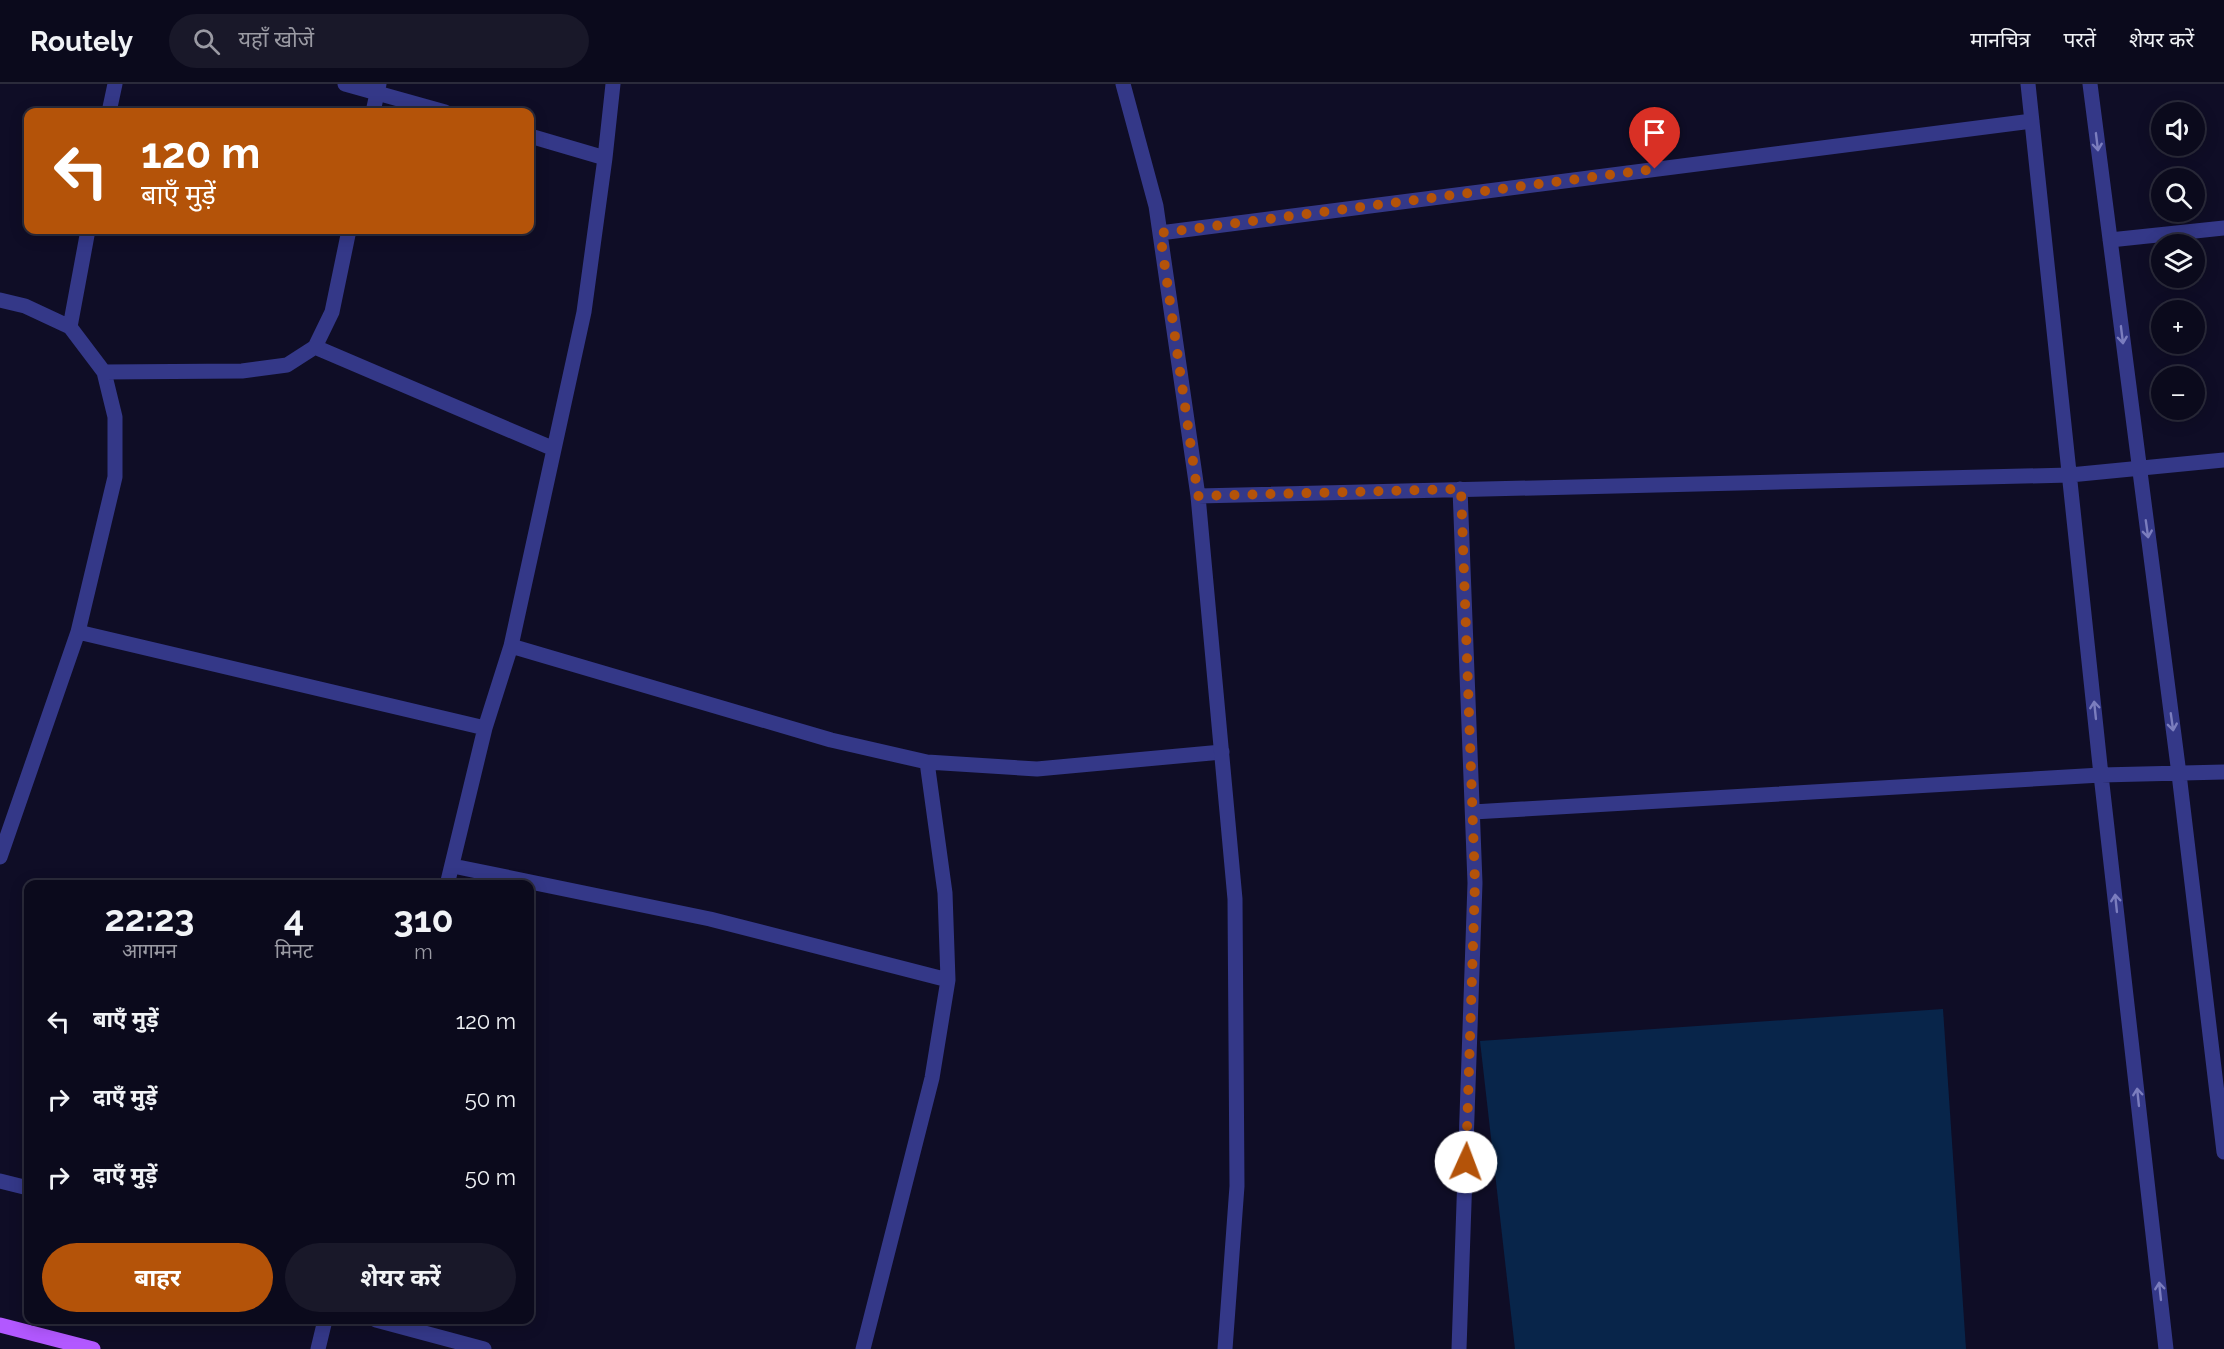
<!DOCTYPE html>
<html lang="hi">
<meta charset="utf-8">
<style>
:root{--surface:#0b0a1c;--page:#191829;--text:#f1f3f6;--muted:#9a9aa3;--line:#2b2b3b;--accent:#b45309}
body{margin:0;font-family:Raleway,"Noto Sans Devanagari",sans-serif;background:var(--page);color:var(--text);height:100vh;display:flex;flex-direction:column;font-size:22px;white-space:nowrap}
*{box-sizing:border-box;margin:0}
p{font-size:20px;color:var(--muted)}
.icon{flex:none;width:33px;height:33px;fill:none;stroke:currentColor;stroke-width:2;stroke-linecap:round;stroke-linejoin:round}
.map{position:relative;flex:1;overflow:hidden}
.details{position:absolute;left:24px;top:796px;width:510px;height:444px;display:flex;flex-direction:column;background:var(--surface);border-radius:12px;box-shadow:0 3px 15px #0003,0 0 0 2px var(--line)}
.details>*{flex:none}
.hud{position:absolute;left:24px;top:24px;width:510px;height:126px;border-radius:12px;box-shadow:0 3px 15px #0003,0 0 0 2px var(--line);background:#b45309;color:#fff;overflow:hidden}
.controls{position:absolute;left:2151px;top:18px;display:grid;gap:12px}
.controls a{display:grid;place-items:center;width:54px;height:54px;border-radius:50%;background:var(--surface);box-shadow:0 3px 15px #0003,0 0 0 2px var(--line);font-size:30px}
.pin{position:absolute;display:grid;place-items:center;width:51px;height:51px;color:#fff;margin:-62px -26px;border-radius:50% 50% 50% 0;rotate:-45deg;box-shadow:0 0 6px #0007}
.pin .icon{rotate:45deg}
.me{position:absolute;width:66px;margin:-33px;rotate:2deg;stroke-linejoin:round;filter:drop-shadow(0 0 4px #0008)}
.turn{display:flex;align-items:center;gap:21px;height:126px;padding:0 18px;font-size:27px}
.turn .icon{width:78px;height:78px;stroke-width:2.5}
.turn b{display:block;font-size:42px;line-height:51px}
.eta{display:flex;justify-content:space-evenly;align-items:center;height:102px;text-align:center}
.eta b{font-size:36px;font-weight:700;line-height:42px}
.action{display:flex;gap:12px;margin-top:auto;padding:12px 18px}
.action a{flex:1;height:69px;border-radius:36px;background:var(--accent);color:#fff;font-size:24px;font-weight:700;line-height:69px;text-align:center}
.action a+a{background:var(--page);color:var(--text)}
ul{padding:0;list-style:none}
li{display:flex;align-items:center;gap:18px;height:78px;padding:0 18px}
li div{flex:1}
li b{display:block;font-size:22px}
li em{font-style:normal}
header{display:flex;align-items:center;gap:36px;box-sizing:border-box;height:84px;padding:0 30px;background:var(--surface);border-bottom:2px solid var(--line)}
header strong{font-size:28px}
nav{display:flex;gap:33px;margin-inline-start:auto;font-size:21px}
.search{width:420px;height:54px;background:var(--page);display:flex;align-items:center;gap:15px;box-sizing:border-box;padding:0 21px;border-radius:33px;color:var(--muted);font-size:22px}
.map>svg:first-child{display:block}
</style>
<header>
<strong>Routely</strong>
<div class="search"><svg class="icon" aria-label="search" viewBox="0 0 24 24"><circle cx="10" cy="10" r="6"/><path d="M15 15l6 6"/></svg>यहाँ खोजें</div>
<nav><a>मानचित्र</a><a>परतें</a><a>शेयर करें</a></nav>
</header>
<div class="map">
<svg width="2224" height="1265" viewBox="0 0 2224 1265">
<rect width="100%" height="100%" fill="#0f0d26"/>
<!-- water -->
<path fill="#08254a" d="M1943,925L1966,1265H1515L1480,957Z"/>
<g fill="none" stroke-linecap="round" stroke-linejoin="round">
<!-- lane -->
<path stroke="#343888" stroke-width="15" d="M345,0L445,28
M109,28L115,0
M373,28L379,0
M530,52L605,74
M0,216L25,222L70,243L104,288L115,333V393L78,548L0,773
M70,243L88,146
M315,263L554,365
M104,288L242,287L287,281L315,263L332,228L349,146
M78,548L485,644
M511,562L831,656L927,678L1037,685L1222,668
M453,782L710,835L948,896
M447,801L485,644L511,562L584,228L605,74L613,0
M0,1097L28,1104
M376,1236L484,1265
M318,1265L325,1236
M863,1265L932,994L948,896L945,809L927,678"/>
<!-- street -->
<path stroke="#343888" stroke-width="15" d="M1123,0L1156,122L1198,412L1235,815L1237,1102L1225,1265
M2028,0L2101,691L2166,1265
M2090,0L2179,690L2224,1068
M1160,149L2032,37
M2110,156L2224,144
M1198,412L2070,391L2224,376
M1473,728L2101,691L2224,688
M1459,1265L1475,799L1460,405"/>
<!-- primary -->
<path stroke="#b258ff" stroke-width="15" d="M0,1241L93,1265"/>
</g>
<!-- one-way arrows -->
<defs><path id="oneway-shaft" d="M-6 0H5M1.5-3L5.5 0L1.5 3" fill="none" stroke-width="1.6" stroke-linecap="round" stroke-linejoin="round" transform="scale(1.5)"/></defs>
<g stroke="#7b7dbe">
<use href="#oneway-shaft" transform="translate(2097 58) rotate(83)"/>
<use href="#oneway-shaft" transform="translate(2122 251) rotate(83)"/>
<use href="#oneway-shaft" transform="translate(2147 445) rotate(82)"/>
<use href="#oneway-shaft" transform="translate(2095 626) rotate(-96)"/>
<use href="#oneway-shaft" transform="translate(2172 638) rotate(82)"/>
<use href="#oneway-shaft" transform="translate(2116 819) rotate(-96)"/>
<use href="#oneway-shaft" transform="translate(2138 1013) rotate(-96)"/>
<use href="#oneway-shaft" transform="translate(2160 1207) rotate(-96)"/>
</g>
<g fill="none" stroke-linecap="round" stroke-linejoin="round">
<!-- route -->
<path stroke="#b45309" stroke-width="10" stroke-dasharray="0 18" d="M1466,1078L1475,799L1461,405L1198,412L1160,149L1655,85"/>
</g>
</svg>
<div class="controls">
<a><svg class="icon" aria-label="sound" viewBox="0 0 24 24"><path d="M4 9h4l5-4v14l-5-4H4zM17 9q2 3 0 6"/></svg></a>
<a><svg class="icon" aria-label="search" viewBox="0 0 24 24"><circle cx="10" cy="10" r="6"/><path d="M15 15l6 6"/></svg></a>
<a><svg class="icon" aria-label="layers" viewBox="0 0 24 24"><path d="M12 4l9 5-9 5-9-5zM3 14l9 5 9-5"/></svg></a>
<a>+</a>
<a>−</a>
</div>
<div class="pin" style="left:1655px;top:85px;background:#d93025"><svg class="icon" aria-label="arrive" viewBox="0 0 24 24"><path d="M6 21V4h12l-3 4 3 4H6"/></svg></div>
<svg class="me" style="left:1466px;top:1078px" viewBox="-20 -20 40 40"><circle r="19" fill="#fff"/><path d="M0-13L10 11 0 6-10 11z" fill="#b45309"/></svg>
<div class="hud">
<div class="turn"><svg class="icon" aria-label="left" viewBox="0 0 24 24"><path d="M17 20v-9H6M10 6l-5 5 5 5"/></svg><div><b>120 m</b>बाएँ मुड़ें</div></div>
</div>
<section class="details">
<div class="eta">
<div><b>22:23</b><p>आगमन</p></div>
<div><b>4</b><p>मिनट</p></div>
<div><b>310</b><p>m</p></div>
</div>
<ul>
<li><svg class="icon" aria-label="left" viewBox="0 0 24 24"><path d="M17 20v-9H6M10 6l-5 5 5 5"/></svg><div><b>बाएँ मुड़ें</b></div><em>120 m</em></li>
<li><svg class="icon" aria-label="right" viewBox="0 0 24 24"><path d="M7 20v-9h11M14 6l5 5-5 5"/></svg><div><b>दाएँ मुड़ें</b></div><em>50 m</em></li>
<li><svg class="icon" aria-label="right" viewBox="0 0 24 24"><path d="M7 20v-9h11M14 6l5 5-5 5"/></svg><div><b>दाएँ मुड़ें</b></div><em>50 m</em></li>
</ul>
<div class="action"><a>बाहर</a><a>शेयर करें</a></div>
</section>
</div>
